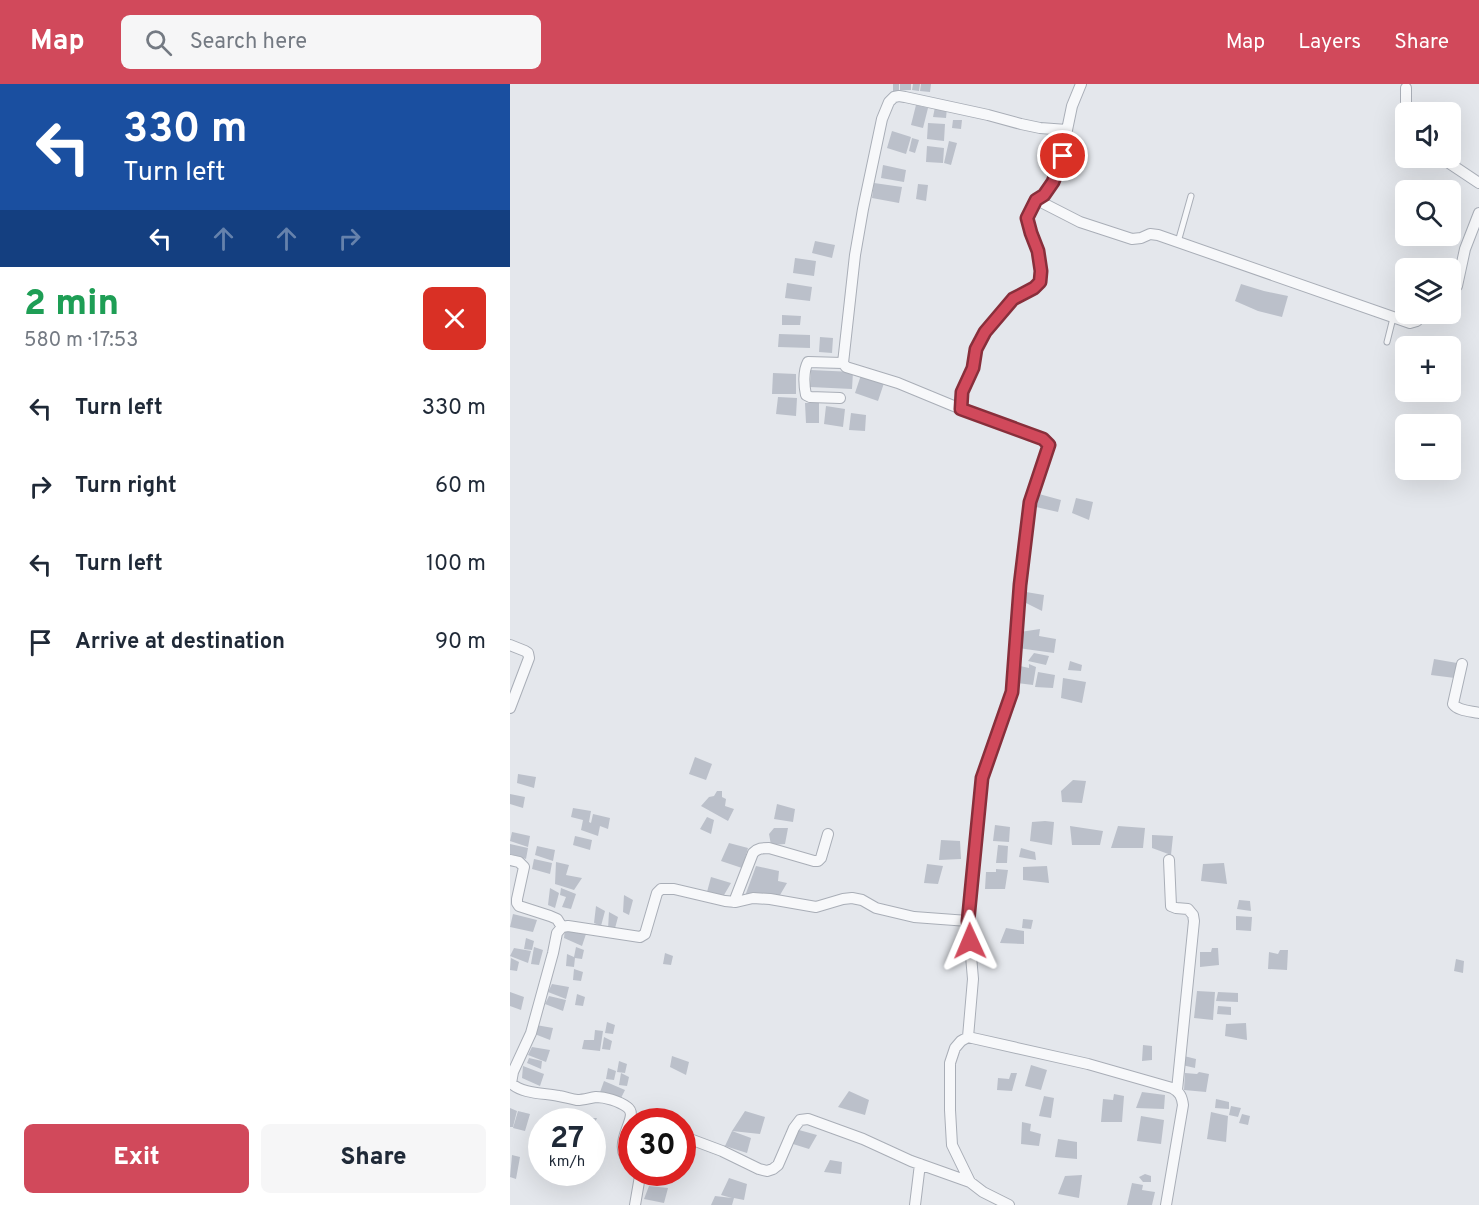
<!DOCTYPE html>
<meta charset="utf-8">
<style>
:root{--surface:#fff;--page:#f6f6f7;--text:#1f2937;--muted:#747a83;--accent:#d1495b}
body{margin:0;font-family:Overpass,sans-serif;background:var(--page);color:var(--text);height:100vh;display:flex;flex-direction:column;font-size:22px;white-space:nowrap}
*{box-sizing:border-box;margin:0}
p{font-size:20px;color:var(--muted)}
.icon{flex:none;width:33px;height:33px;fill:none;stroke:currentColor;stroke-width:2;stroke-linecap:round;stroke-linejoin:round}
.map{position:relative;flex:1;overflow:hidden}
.details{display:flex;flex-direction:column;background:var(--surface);width:510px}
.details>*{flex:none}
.top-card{background:#1a4fa0;color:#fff;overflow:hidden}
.controls{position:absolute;left:885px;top:18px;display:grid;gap:12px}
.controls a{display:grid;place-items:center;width:66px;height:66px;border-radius:9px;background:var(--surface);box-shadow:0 6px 24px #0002;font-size:30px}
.speed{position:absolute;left:18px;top:1024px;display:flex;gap:12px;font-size:30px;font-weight:700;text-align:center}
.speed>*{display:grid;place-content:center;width:78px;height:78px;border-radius:50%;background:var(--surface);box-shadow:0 6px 24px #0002;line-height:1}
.speed small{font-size:15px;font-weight:400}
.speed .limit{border:9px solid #d22;background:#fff;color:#111}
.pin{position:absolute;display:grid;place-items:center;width:51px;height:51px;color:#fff;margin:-26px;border:3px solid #fff;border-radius:50%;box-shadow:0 2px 6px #0007}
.me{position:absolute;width:66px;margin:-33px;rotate:359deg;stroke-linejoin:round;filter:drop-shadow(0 0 4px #0008)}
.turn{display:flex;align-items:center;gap:21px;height:126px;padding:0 24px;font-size:27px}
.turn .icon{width:78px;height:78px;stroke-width:2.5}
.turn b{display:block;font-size:42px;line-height:51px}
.lanes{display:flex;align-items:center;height:57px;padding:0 24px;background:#0003;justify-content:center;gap:30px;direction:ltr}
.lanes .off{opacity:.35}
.round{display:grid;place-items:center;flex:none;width:63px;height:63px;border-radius:9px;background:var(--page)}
.overview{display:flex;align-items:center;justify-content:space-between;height:102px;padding:0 24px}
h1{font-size:36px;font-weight:800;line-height:45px;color:#1e9e55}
.action{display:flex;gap:12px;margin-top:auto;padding:12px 24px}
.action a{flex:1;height:69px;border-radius:9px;background:var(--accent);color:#fff;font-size:24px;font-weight:800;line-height:69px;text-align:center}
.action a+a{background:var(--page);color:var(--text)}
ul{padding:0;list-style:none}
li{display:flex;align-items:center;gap:18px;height:78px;padding:0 24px}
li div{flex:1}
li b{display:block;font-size:22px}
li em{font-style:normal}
header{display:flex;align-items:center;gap:36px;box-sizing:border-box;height:84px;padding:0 30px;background:var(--accent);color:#fff}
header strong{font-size:28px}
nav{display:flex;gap:33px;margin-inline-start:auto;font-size:21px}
.search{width:420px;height:54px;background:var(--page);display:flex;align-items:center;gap:15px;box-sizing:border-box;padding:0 21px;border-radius:9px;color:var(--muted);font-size:22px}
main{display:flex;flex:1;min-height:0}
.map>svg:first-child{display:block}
</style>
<header>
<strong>Map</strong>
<div class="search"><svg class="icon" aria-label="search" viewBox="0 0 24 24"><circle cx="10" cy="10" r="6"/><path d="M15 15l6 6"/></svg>Search here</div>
<nav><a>Map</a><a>Layers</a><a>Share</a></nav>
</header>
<main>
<section class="details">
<div class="top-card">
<div class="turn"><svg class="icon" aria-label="left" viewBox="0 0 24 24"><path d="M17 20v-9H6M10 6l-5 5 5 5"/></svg><div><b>330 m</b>Turn left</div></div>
<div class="lanes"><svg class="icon" aria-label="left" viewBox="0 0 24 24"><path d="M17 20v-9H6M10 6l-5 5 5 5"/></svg><svg class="icon off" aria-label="ahead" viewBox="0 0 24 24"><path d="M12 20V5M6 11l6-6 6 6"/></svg><svg class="icon off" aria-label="ahead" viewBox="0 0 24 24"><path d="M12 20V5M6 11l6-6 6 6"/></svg><svg class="icon off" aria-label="right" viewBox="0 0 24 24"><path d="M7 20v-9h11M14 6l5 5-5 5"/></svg></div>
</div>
<div class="overview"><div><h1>2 min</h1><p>580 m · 17:53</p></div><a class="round" style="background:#d93025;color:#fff"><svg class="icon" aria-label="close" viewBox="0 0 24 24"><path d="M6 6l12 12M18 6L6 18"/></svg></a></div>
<ul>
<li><svg class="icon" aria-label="left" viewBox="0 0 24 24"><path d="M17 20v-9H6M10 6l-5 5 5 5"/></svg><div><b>Turn left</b></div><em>330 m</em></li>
<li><svg class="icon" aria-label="right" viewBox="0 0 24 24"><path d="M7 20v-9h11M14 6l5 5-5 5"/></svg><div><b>Turn right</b></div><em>60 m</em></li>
<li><svg class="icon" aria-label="left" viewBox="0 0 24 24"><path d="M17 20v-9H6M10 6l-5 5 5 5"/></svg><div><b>Turn left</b></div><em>100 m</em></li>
<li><svg class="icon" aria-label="arrive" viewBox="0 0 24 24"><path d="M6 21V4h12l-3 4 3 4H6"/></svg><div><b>Arrive at destination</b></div><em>90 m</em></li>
</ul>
<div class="action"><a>Exit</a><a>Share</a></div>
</section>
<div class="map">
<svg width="969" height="1121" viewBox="0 0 969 1121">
<rect width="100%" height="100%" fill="#e4e7ec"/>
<!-- building -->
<path fill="#bbc0ca" d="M383,0H389V8L383,7Z
M390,0H401V6H390Z
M403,0H410L409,7L402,6Z
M411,0H421L420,8L410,7Z
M406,21L418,24L413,44L401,41Z
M425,23L437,24L436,34L423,33Z
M443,36H452L451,45L442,44Z
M418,39L435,40L434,57L417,55Z
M382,47L401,53L396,70L377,64Z
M402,54L409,56L405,69L399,67Z
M439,57L447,59L441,81L434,79Z
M417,62L434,64L433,79L416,78Z
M373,81L396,86L394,98L371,94Z
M364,99L392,103L389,119L362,114Z
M408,100L418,101L416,117L406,115Z
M305,157L325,161L322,174L302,169Z
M285,174L306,177L304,192L283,189Z
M277,199L302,203L300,217L275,214Z
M731,200L754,207L778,212L772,233L748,227L725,217Z
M272,231L291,232L290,241H272Z
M269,250L300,251V264L268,263Z
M310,253L323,254L322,269L309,268Z
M889,276H896V294L887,293Z
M301,286L343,288L342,305L300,303Z
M263,289L286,290V310H262Z
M351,291L374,299L368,317L345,309Z
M268,313L287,314L286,332L266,330Z
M295,319H309V339H296Z
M316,322L335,325L333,343L314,340Z
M341,329L356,331L355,347L339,346Z
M529,410L551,416L548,428L526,423Z
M566,414L583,418L579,436L562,429Z
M516,508L534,511L532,527L514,518Z
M530,545L529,552L546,555L544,569L508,564L510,548Z
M524,569L539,572L536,581L518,577Z
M924,575L947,579L945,594L921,591Z
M560,577L572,581L571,587L558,586Z
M519,580L526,583L523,601L507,599L510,582L519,584Z
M528,588L545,591L543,604L525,603Z
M553,594L576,598L572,619L551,614Z
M185,673L202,680L196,696L179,690Z
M8,690L26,693L24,704L7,699Z
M563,696L576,697L572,719L552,718L551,707Z
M207,707H212V713L216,715L215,722L224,725L218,737L191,722L199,713L204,712Z
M0,710L15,713L13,724L0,720Z
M267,720L285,725L283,738L264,735Z
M63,724L81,727L79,738L81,739L83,730L100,734L98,745L90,742L88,752L71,746L73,736L61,733Z
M197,733L204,736L201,750L190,745Z
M535,737L544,738L542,761L520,757L522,738Z
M485,741L500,743L499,758L483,757Z
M560,742L593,747L590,761H562Z
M608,742L635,744L633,764H601Z
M264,744H278L275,760L261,761L259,750Z
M2,748L20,752L18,763L0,757Z
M642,751L663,752L661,771L642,764Z
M65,752L82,756L80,766L63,761Z
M431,756L450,757L451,775L429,776Z
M219,759L238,764L232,784L211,777Z
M0,760L18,764L16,775L0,770Z
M488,761L498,762L497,779H486Z
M27,762L45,766L43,777L25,771Z
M511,764L525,768L526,776L509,773Z
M24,775L42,779L40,790L22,785Z
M46,778L59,781L56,791L72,794L64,806L45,800Z
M714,779L717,800L691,797L693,780Z
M417,780L433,782L428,800L414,799Z
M246,782L269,787L268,797L277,799L270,811L235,812Z
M537,782L539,799L513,796V783Z
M486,785L498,786L495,805H475L476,788H486Z
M201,793L221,799L214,811L197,808Z
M40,804L49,809L45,824L38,821Z
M51,804L66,810L61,825L52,823L56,813L50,811Z
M114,811L123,816L119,831L113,828Z
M729,816L740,817L741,827L727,825Z
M86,822L95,827L91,842L84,839Z
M99,828L108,833L104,848L98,845Z
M3,830L27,836L23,848L0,843Z
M726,832L742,833L741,847L726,846Z
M513,835L523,836L521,845L512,844Z
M55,844L76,850L72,862L54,854Z
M496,844L514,847V860L490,859Z
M16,854L24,857L22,866L14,865Z
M24,863L33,866L29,881L21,880Z
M66,863L74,866L72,875L65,874L64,883L56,882L57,870L64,873Z
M4,864L21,867L18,879L0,872Z
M702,864H708L709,881L690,883V868H701Z
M770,866H778L777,886L758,885L759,868L768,870Z
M155,869L163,872L161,881L153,880Z
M1,874L9,878L7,887L0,886Z
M946,875L954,877L953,889L944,887Z
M64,885L73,888L71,897L63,896Z
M42,900L59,903L56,915L38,908Z
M687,907L705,908L703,936L684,934Z
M0,908L14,913L11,926L0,922Z
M708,908L728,909V918L706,917Z
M67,910L75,913L73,922L65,921Z
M39,912L56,916L53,927L35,920Z
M708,922L721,923V931L707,930Z
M97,938L105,941L103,950L95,949Z
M736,939L737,956L715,952L716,940Z
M26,941L43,944L40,956L22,949Z
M85,946L93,947L90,967L72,965L74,956H84Z
M94,953L102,957L100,966L92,965Z
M633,961L642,962V976L632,977Z
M22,963L40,966L36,978L18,971Z
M162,972L179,978L176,991L160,983Z
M674,972L686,975L685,984L672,981Z
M19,974L32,977L31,985L17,979Z
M109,977L117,980L115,989L107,988Z
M521,981L537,986L531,1006L515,1002Z
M13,982L34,990L30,1002L12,994Z
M98,984L106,987L104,996L96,995Z
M689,988L699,990L696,1008L674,1006L675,989L687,990Z
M111,989L119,993L117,1002L109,1001Z
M501,989H507L502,1007L487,1006L488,994L499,995Z
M94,997L115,1006L110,1016L89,1011Z
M339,1007L359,1016L355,1031L328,1023Z
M632,1008L655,1011L654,1025L626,1024Z
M604,1010L614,1012L612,1038H591L593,1015L603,1016Z
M534,1012L544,1014L541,1034L529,1032Z
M706,1015L719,1018V1025L705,1024Z
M721,1022L731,1024L728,1033L719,1031Z
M0,1024L7,1027L3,1043H0Z
M45,1026L59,1032L57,1038H42Z
M8,1027L20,1030L15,1047L3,1044Z
M235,1027L255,1033L250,1050L222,1047L241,1054L237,1069L215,1062L222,1047Z
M701,1028L718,1032L716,1058L697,1055Z
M732,1030L740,1032L738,1041L729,1039Z
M631,1032L654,1036L651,1060L627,1057Z
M72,1034H87L83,1043L82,1038H70Z
M512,1038L521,1040L520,1047L531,1050L529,1062L511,1060Z
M289,1046L307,1051L299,1065L283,1060Z
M548,1055L567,1058V1075L545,1073Z
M2,1071L10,1073L6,1095L0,1093Z
M320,1076L332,1078L331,1090L314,1088Z
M635,1090L641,1092V1098H633L629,1093Z
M572,1091L569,1114L548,1110L555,1092Z
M219,1094L237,1100L234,1116L224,1114L222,1121H201L205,1112L222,1114L211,1111Z
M622,1099L633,1101L632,1106L645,1108L642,1121H617Z
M139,1102L158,1104L154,1119L134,1115Z"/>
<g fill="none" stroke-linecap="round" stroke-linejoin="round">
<defs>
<path id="service" d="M668,158L681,112
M877,258L883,234"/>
<path id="minor" d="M571,0L562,22L557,46L530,44L511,40L478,31L395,13L389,12L384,13L379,18L372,35L353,125L345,171L333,279L336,283L388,299L451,325L533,355L539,361L520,418L510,501L502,608L472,695L458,837L463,895L458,953L578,980L662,1004C670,1008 672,1013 673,1021L656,1121
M896,28V4
M896,52V71
M897,74H921
M926,74L936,77L969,99
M527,116L570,138L622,155L631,154L640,150L648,151L900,239L907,237L910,230
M940,207L947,202L955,165L969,129
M330,314L300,313L296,311C294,302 293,287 298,278L333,279
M451,325L452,308L463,284L467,265L475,248L503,215L524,204L530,198L531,187L528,167L517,134L527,116L534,112L543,98L553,72L557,46
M0,561L15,567L18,569L19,574L0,624
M952,580L943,620C948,627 961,627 969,629
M0,776L9,778L14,783L7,815V819L9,822L40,832L47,835L52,843
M659,776L661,822L666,824L678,825L683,831L684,837L667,1006
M224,818L243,769C248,764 252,764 259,764L304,777H308L311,774L318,750
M458,953L451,957L445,964L440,979V1026L442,1061L460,1098L473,1108L499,1121
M172,1052L212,1067L249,1085L257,1087L263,1085L268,1081L284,1044L290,1036L298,1035L353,1055L401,1077L460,1098
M122,1081C97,1060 132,1033 117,1023C109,1017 95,1013 86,1013C79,1014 74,1016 67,1016C61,1015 55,1013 49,1012C34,1009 12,1010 1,999L3,988L21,949L43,869L47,849L52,843L58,842L130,853L135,850L147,809L151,805H164L215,817L226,818L243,814L260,815L306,823L333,815L342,814L352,816L366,824L404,833L458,837
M125,1121L130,1092L128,1089
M405,1121L410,1080"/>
</defs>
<!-- service casing -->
<use href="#service" stroke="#a9aeb7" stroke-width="7"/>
<!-- minor casing -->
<use href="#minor" stroke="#a9aeb7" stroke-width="12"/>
<!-- service -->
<use href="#service" stroke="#f7f8fa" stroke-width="5"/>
<!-- minor -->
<use href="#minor" stroke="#f7f8fa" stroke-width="10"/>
</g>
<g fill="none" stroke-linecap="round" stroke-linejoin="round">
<defs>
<path id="route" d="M460,857L458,837L472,694L502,608L510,501L520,418L539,361L533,355L451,325L452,308L463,284L466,265L475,248L503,215L524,204L530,198L531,187L528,167L521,149L517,134L526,116L534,111L543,98L553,72"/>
</defs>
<!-- route casing -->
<use href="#route" stroke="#882f3b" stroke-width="15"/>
<!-- route -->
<use href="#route" stroke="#d1495b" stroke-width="10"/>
</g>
</svg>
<div class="controls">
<a><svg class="icon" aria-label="sound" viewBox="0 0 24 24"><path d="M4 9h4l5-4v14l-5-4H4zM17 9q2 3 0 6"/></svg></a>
<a><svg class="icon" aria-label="search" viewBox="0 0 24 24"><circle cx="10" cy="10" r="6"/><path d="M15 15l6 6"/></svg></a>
<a><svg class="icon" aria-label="layers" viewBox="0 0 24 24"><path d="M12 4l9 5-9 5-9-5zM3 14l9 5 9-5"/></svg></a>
<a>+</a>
<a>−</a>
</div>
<div class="speed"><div>27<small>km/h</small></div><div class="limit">30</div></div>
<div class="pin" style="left:553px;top:72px;background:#d93025"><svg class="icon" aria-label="arrive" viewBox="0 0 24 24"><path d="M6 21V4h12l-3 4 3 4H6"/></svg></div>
<svg class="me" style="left:460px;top:857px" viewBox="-20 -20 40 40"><path d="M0-17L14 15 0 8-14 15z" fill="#d1495b" stroke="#fff" stroke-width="4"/></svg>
</div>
</main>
